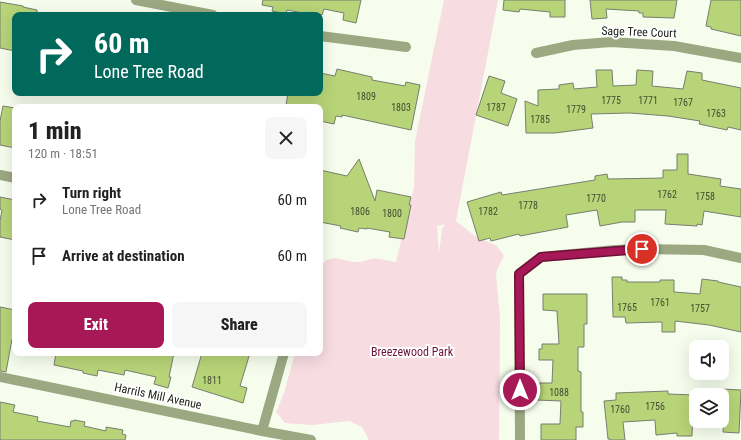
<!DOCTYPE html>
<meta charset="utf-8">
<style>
:root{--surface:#fff;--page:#f6f6f6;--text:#222;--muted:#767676;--accent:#a71856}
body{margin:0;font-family:"Roboto Condensed",sans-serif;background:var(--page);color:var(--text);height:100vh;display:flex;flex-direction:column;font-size:15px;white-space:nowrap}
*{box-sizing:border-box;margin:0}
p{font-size:13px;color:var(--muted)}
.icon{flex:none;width:22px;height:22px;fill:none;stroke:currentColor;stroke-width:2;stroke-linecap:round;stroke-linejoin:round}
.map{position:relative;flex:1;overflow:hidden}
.panel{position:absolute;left:12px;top:104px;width:311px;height:252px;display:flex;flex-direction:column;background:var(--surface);border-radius:8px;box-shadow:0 4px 16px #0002}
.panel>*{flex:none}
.banner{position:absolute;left:12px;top:12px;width:311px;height:84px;border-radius:8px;box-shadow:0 4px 16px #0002;background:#00695c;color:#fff;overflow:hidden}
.fabs{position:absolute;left:689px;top:340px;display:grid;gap:8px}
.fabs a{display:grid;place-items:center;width:40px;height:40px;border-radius:8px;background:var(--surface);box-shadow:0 4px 16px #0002;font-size:20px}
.pin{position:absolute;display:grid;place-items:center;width:34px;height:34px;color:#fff;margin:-17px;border:2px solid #fff;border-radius:50%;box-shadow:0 1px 4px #0007}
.me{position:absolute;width:44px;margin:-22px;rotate:0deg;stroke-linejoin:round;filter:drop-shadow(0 0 3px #0008)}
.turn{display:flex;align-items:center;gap:14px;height:84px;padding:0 16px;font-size:18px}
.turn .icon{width:52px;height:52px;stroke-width:2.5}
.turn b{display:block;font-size:28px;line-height:34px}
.round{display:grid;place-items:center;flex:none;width:42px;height:42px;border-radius:8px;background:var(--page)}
.head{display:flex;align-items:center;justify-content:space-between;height:68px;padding:0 16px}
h1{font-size:24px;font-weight:800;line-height:30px}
.primary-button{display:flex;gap:8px;margin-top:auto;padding:8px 16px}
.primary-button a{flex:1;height:46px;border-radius:8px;background:var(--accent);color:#fff;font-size:16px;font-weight:800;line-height:46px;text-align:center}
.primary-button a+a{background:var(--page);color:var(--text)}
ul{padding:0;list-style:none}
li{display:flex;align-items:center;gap:12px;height:56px;padding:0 16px}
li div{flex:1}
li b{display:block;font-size:15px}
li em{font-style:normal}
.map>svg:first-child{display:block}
</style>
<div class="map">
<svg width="741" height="440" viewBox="0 0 741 440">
<rect width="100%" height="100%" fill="#f7fded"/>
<!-- green -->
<path fill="#f7dce2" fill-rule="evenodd" d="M444,0H498L456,221L475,236L497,246L504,256L497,270L496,275L500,317L499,440H368V438L362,427L349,421L312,425L285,423L276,412L284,393L295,353H320V267C332,250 344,263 358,262C363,262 366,260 370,259C379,257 388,261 396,262L414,187L415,141ZM445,224L442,229L439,254L437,226Z"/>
<!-- building -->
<path fill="#b7d478" stroke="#787e6f" d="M263,0H361L356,23L343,20L344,13L324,9L322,15L309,12L308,14L287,10L286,14L272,11L273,7L262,5Z
M504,0H565V17H550V12L520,9L519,12L503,10Z
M590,0H677L674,18L643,17V13H639V11L606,9L607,18L592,19Z
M711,0H741V36L711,29V27L706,26Z
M0,2L23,6V7L37,10V15H15V51L0,48Z
M337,69L372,77V80L405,86L406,82L420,85L411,130L342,115V117L336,116L334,124L320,121L322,112H320V107H294L286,105L288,93H320V73L335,76Z
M596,70H612L613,86L636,85L637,70L653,71L652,86L683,89L687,71L702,73V80L741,88V130L728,127L727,130L699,124L700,121L668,116L630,113L591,114L593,128L555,133H526L525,101L538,106V90L559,89V85L573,83L574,89L597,87Z
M489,76L505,81L501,93L517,99L508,126L476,115Z
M3,106L15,108V148L0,145V121Z
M677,154H688V174L721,179L720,186L741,189V217L704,211L702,225L697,224V226L665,224L666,210H635V222H622L600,226L597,210L566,215L568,227L520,236L519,234L491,241L490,238L479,241L467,202L501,192L502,195L595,180V176L607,174L608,179L663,178V170H677Z
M359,159L375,201L377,190L411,197L409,205H411L404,239L389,237L390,232L367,228V229L359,228L358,232L340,228L341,226L320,222V170L347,176Z
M0,197L15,200V240L0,237V221L2,210L0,209Z
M612,277H622V280H627V282H660V280H674V292L700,294L702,279L718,281V282L741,287V332L709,325L675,321V332H662V322L626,323L625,317H613Z
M543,294H587V324H584V347H578V371L581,372V412H583V427H576V440H541V424H560L561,401L537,400V383H552L553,360H539V349H542V344H559L557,311L543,310Z
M0,307L15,310V340L12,339L6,372L0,371Z
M56,353H174L169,377H171L168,388L154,384L156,377L125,370L124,375L98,370L97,376L83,373V371L54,365Z
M202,353H250L240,386L247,388L243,403L192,387Z
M722,389L741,390L739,433L723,432L724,417H722Z
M668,391V394L696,395V414H693L692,436H677V433L656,435L655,420L623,422L625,440H610V439H608L604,401L616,400V393Z
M0,402L15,405L13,412L38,417L37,421L70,427L71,421H74V420L85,422L84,426L106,431V427L123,430L122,434L126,435L125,440H0Z"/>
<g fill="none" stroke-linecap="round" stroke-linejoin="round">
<!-- minor -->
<path stroke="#9ba882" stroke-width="10" d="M136,0L213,15
M320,36L406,47
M536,53L573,45L611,42L674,46L741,58
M0,175L15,178
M0,377L262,431L311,440
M262,431L284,353
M520,440L519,274L541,257L615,250L641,249L704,250L741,258"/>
</g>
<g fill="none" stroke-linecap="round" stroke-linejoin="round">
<defs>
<path id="route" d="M520,390L519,274L541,257L642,249"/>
</defs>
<!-- route casing -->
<use href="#route" stroke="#6d1038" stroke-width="10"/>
<!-- route -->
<use href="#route" stroke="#a71856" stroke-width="7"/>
</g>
<g text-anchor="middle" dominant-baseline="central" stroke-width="4" stroke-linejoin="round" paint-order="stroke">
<!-- number labels -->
<g font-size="10" fill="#444c31">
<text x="366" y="96">1809</text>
<text x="611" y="100">1775</text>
<text x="648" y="100">1771</text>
<text x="683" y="102">1767</text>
<text x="401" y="107">1803</text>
<text x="496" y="107">1787</text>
<text x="576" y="109">1779</text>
<text x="716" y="113">1763</text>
<text x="540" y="119">1785</text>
<text x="667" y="194">1762</text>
<text x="705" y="196">1758</text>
<text x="596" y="198">1770</text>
<text x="528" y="205">1778</text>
<text x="360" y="211">1806</text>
<text x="488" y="211">1782</text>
<text x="392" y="213">1800</text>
<text x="660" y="302">1761</text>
<text x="627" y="307">1765</text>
<text x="700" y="308">1757</text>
<text x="212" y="380">1811</text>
<text x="559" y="392">1088</text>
<text x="655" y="406">1756</text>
<text x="620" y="409">1760</text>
</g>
<!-- street labels -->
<g font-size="12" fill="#1d1f19" stroke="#fff">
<text transform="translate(639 32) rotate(2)">Sage Tree Court</text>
<text transform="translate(158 396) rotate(12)">Harrils Mill Avenue</text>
</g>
<!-- park labels -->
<g font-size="12" fill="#6b1537" stroke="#fff">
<text x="412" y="352">Breezewood Park</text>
</g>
</g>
</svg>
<div class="fabs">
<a><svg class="icon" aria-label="sound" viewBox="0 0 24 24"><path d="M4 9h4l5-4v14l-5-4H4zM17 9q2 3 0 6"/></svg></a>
<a><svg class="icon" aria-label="layers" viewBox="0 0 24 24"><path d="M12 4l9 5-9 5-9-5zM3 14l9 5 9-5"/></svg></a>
</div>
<div class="pin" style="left:642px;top:249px;background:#d93025"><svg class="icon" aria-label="arrive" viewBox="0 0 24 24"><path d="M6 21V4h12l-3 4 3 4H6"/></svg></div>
<svg class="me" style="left:520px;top:390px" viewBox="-20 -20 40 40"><circle r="17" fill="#a71856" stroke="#fff" stroke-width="3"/><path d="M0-11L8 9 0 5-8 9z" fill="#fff"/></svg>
<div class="banner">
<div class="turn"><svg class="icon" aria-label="right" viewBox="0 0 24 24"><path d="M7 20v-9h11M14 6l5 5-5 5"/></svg><div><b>60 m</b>Lone Tree Road</div></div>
</div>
<section class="panel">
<div class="head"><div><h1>1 min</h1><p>120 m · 18:51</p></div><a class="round"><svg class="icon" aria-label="close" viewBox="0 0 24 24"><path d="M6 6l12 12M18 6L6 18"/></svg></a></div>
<ul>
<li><svg class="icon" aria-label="right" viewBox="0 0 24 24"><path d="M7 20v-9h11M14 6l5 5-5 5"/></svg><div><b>Turn right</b><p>Lone Tree Road</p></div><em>60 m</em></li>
<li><svg class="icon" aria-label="arrive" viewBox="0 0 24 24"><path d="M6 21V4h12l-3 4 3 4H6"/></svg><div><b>Arrive at destination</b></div><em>60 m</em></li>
</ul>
<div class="primary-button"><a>Exit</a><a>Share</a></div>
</section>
</div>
